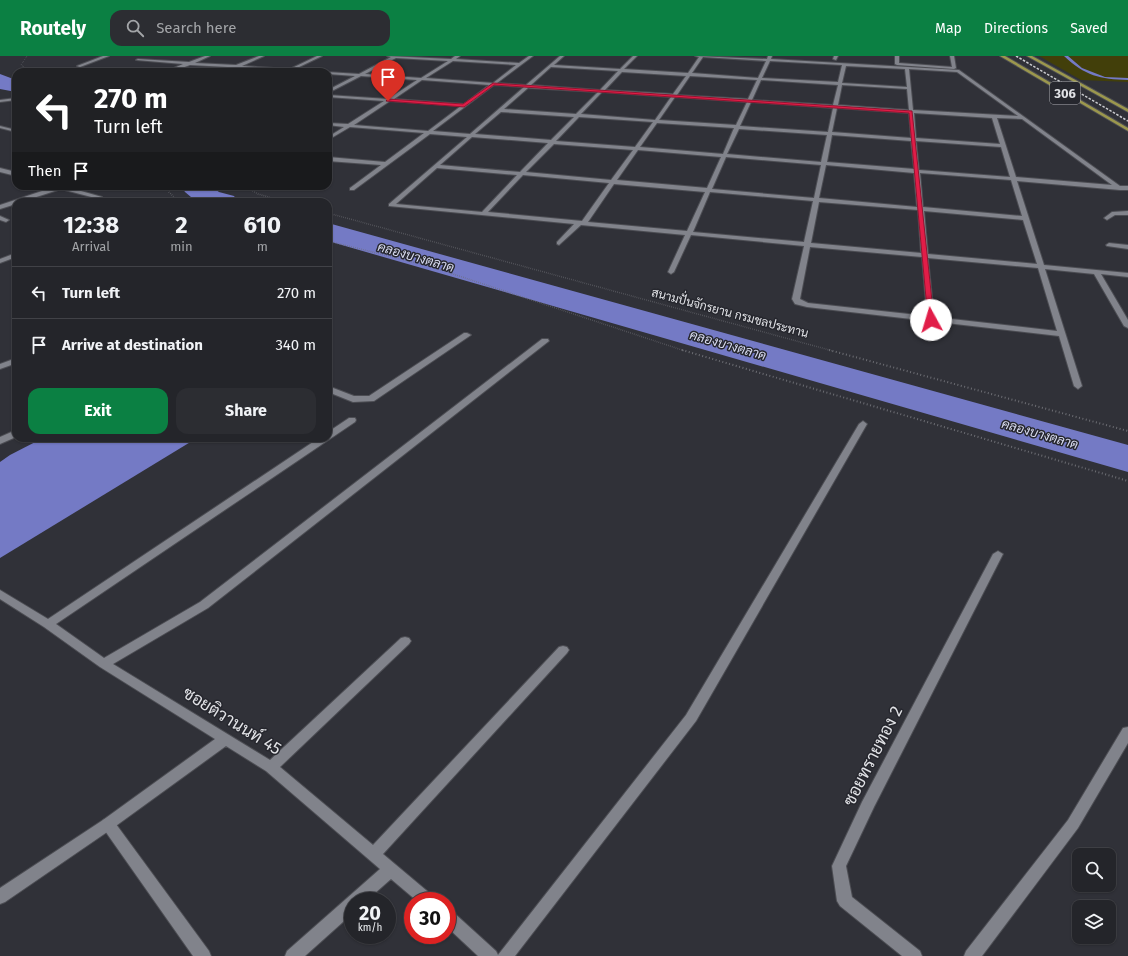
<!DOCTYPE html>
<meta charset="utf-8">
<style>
:root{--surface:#24252a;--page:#2c2d32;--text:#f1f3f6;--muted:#a3a5a8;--line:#414247;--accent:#0b8043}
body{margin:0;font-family:"Fira Sans",Sarabun,sans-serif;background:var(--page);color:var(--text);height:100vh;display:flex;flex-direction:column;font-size:15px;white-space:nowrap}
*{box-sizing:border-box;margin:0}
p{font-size:13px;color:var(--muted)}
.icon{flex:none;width:22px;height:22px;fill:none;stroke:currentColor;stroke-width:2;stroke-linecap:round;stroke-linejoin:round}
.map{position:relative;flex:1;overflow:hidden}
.side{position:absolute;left:12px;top:142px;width:320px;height:244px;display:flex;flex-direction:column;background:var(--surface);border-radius:12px;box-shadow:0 1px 3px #0004,0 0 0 1px var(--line)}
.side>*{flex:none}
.guide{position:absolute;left:12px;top:12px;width:320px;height:122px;border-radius:12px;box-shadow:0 1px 3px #0004,0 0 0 1px var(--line);background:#202124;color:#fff;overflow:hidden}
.fabs{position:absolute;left:1072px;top:792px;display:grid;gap:8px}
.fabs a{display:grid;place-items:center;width:44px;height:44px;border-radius:8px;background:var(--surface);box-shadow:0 1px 3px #0004,0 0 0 1px var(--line);font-size:20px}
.speed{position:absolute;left:344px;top:836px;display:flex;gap:8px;font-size:20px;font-weight:700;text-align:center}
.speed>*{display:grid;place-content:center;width:52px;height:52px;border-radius:50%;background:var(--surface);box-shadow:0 1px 3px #0004,0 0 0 1px var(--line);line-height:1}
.speed small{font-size:10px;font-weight:400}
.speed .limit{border:6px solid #d22;background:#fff;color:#111}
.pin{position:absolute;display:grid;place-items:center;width:34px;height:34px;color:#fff;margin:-41px -17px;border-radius:50% 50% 50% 0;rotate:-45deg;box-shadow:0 0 4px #0007}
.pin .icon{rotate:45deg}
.me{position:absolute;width:44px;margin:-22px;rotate:354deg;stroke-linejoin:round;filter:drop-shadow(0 0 3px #0008)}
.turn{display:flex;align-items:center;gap:14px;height:84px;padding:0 16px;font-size:18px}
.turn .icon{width:52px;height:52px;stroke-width:2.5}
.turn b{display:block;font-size:28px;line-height:34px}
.then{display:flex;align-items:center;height:38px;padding:0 16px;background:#0003;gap:8px;font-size:15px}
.eta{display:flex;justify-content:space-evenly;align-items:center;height:68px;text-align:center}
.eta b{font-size:24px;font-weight:700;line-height:28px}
.primary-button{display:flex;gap:8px;margin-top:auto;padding:8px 16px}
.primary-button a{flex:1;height:46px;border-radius:12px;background:var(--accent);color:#fff;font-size:16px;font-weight:700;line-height:46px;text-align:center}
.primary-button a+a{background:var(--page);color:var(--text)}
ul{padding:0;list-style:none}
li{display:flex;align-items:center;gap:12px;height:52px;padding:0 16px;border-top:1px solid var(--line)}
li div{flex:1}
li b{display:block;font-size:15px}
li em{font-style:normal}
header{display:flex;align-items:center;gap:24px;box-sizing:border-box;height:56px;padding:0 20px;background:var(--accent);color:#fff}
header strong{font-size:19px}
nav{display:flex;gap:22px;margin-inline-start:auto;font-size:14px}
.search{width:280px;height:36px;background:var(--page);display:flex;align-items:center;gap:10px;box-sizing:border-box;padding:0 14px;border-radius:12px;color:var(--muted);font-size:15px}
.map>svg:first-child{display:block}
</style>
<header>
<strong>Routely</strong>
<div class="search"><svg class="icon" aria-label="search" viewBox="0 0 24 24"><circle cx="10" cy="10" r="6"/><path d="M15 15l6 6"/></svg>Search here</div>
<nav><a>Map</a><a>Directions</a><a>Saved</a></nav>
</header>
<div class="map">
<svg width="1128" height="900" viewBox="0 0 1128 900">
<rect width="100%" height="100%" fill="#303138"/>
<!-- green -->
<path fill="#423f0a" d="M1039,0H1128V26L1081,24Z"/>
<!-- water -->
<path fill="#747ac5" d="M43,382H197L0,502V406L10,399Z"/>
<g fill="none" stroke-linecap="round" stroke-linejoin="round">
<!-- stream -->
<path fill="#747ac5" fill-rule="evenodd" d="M1064,0H1068L1082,12L1105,21L1128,22V24C1100,23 1085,20 1064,0Z"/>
<!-- river -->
<path fill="#747ac5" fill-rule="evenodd" d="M0,18L16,24V36L0,33Z
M181,130H211L219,136L234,140L238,146H197L185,136Z
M328,167L1128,389V416L328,185Z"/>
<defs>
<path id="lane" d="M834,0H838L836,4L833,3Z
M895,0H899V7L952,11L950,0H954L956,12L954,13L897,9L895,8Z
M108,762L113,764L209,895L211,900H193L103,772L101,768L103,764Z"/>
<path id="street" d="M103,0H109L80,11L77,10Z
M205,0H210L195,7L236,9L259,0H264L242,10L290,13L317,0H322L295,13L321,16L190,9L171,16H165L183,8L136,4L138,3L189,6Z
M387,0L451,3L455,0H460L456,3L519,7L529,0H533L497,27L526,29L560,0H564L554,9L620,13L633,0H637L624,13L688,17L699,1L695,0L767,3L768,0H772L771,3L959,14L1120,130H1128V134H1120L1017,125L1044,209L1128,217V221L1101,218L1128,264V272L1124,270L1094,218L1045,213L1082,330L1078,333L1074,330L1059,280L807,251L795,248L792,243L804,190L691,179L674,216L671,218L668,216L685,179L581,169L559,189L557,188V186L574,168L389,150V148L467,81L430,78L354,134H350V132L381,109L328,105V101L385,106L424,77L350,71L328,84V81L344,71L328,69V67L348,68L384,45L328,41V39L388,43L417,24L361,20L328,37V34L355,20L328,18L327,16L359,18L391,1ZM703,1L766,5L758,22L692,17ZM396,2L448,5L421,22L365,18ZM453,5L516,9L493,27L426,22ZM770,5L842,9L838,26L762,22ZM846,10L905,13L907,31L842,27ZM551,11L618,15L600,34L531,29ZM909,13L957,16L1018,60L913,54ZM622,16L686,20L673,38L605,34ZM690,20L757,24L748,43L677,39ZM422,24L489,29L464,48L394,43ZM761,24L838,29L833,49L752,44ZM494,29L524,31L470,78L433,75ZM842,29L907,33L909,54L838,49ZM528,32L598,36L576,58L504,53ZM602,36L671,41L655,64L581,58ZM675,41L747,46L736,69L659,64ZM390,45L461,50L428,75L354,69ZM751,46L833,52L828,76L740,70ZM837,52L909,57L911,82L832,76ZM501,56L574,61L551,84L475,78ZM914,57L992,62L1000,88L916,82ZM579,61L653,66L635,91L556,85ZM997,62L1022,63L1112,129L1016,121ZM657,67L734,72L723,98L640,91ZM739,73L827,79L821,106L727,98ZM832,79L911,85L914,113L827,106ZM472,81L548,87L520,116L440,109ZM916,85L1001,91L1010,121L919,114ZM554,88L633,94L611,124L526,116ZM638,94L721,101L707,132L617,124ZM726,101L821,109L814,142L712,133ZM826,109L914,117L917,151L819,142ZM437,112L517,119L482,156L396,148ZM920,117L1011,124L1022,160L923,151ZM523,119L609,127L582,165L488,156ZM614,128L705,136L687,175L588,166ZM710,136L813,145L804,186L693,176ZM819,146L918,154L921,197L811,187ZM924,155L1023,164L1037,208L928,198ZM810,191L922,201L927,260L808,247L800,243ZM928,202L1038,212L1057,275L934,261Z
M16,42V44L0,46V44Z
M0,70L16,74V76L0,72Z
M0,112L16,116V120L0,116Z
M57,130H68L67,131L102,141L99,143L61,133L21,146H16V148L0,153V149Z
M1128,155V159H1115L1107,164L1104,162L1112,156Z
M0,160L9,164L6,166L0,164Z
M1109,187L1128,189V193L1107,190L1106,189Z
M16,197V201L0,207V203Z
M464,277H467L471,279L374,345L353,346L328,336V330L354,340H369Z
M542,283H548L549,285L208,552L113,608L270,704L401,582L405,581L409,582L411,585L409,588L280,711L373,789L559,591L563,590L567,591L569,594L567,597L383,798L433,840L436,845H417L391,823L366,845H353V857L305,900H285L287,895L380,813L266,715L226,690L113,772L5,846L0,848V832L103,764L215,683L100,611L44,571L0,543V534L48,563L319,382H328V376L349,362H355L356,364L355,366L56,568L104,602L200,546Z
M11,304L15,306L14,308L0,313V308Z
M863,365L867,368L696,665L515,900H478L447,871V854L453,856L496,895L498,899L686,659L859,368Z
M16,374V381L0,388V381Z
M998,495L1003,498L874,751L846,810L852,841L920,895L922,900H902L840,850L837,845L832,810L862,746L993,498Z
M1128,671V687L1078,772L982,900H964L966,895L1068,764L1123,672Z"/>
<path id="primary" d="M1000,0H1005L1128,72V75Z
M1027,0H1032L1128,53V56Z"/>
</defs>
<!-- lane casing -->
<use href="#lane" stroke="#4c4d53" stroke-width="2"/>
<!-- street casing -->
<use href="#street" stroke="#4c4d53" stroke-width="2"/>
<!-- primary casing -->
<use href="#primary" stroke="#4c4d53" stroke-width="2"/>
<!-- path-far2 -->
<path stroke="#6c6d73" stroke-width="1" stroke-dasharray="0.5 1.5" stroke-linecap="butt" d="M27,0L21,9L31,16"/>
<!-- path-far1 -->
<path stroke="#6c6d73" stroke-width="1.5" stroke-dasharray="0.5 1.5" stroke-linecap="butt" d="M168,130L169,136L179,146
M244,130L258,138L287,146
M328,157L833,295
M328,185L429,210L685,295"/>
<!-- path -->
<path stroke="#6c6d73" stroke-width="2" stroke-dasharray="1 2.5" stroke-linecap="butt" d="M682,294L1128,425
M829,294L1128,375"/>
<!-- lane -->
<use href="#lane" fill="#81838b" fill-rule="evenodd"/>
<!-- street -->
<use href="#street" fill="#81838b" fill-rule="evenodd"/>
<!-- primary -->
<use href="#primary" fill="#9b974d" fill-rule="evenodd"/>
<!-- rail -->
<path stroke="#cbccd0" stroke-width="1.5" stroke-dasharray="2.5 1.5" stroke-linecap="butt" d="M1016,0L1128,65"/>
</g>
<!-- route -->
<path fill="#e11d48" stroke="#92132f" d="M493,27L912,55L934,264L931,266L928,264L909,57L494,29L464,51L386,45L388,43L463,48Z"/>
<g text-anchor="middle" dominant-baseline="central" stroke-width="3" stroke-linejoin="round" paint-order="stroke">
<!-- far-street labels -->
<g font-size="12" fill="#e1e2e6" stroke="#26272e">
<text transform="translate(730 257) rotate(15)">สนามปั่นจักรยาน กรมชลประทาน</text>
</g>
<!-- shield labels -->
<rect fill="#26272e" stroke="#a9aaaf" stroke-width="1" x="1050" y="26" width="30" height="22" rx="3"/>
<g font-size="13" font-weight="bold" fill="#e1e2e6">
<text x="1065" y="37">306</text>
</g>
<!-- far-water labels -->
<g font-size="13" font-style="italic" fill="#d8dbf0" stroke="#26272e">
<text transform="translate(416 201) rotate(16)">คลองบางตลาด</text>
<text transform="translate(728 289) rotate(16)">คลองบางตลาด</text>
<text transform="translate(1040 378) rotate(16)">คลองบางตลาด</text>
</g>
<!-- near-street labels -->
<g font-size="17" fill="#e1e2e6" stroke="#26272e">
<text transform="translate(232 665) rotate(32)">ซอยติวานนท์ 45</text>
<text transform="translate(873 700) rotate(-63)">ซอยทรายทอง 2</text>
</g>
</g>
</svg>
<div class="fabs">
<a><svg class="icon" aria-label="search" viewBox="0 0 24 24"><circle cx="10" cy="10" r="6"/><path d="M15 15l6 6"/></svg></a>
<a><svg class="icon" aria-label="layers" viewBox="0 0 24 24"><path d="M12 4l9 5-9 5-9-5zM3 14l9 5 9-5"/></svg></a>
</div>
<div class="speed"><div>20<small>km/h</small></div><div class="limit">30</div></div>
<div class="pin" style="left:388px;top:45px;background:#d93025"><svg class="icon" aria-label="arrive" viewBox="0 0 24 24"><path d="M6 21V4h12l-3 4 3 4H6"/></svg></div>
<svg class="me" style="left:931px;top:264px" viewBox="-20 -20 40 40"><circle r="19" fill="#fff"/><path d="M0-13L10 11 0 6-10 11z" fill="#e11d48"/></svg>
<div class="guide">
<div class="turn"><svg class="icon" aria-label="left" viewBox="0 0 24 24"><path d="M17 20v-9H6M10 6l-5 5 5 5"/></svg><div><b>270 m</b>Turn left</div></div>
<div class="then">Then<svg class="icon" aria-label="arrive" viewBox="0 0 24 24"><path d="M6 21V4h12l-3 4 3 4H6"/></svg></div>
</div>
<section class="side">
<div class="eta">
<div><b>12:38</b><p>Arrival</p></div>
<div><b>2</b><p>min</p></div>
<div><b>610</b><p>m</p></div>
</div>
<ul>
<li><svg class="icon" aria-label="left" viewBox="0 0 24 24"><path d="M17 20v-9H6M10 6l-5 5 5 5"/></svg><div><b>Turn left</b></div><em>270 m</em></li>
<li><svg class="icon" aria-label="arrive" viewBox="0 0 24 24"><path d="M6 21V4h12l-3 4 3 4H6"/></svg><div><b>Arrive at destination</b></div><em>340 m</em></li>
</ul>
<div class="primary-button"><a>Exit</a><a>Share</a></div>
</section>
</div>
